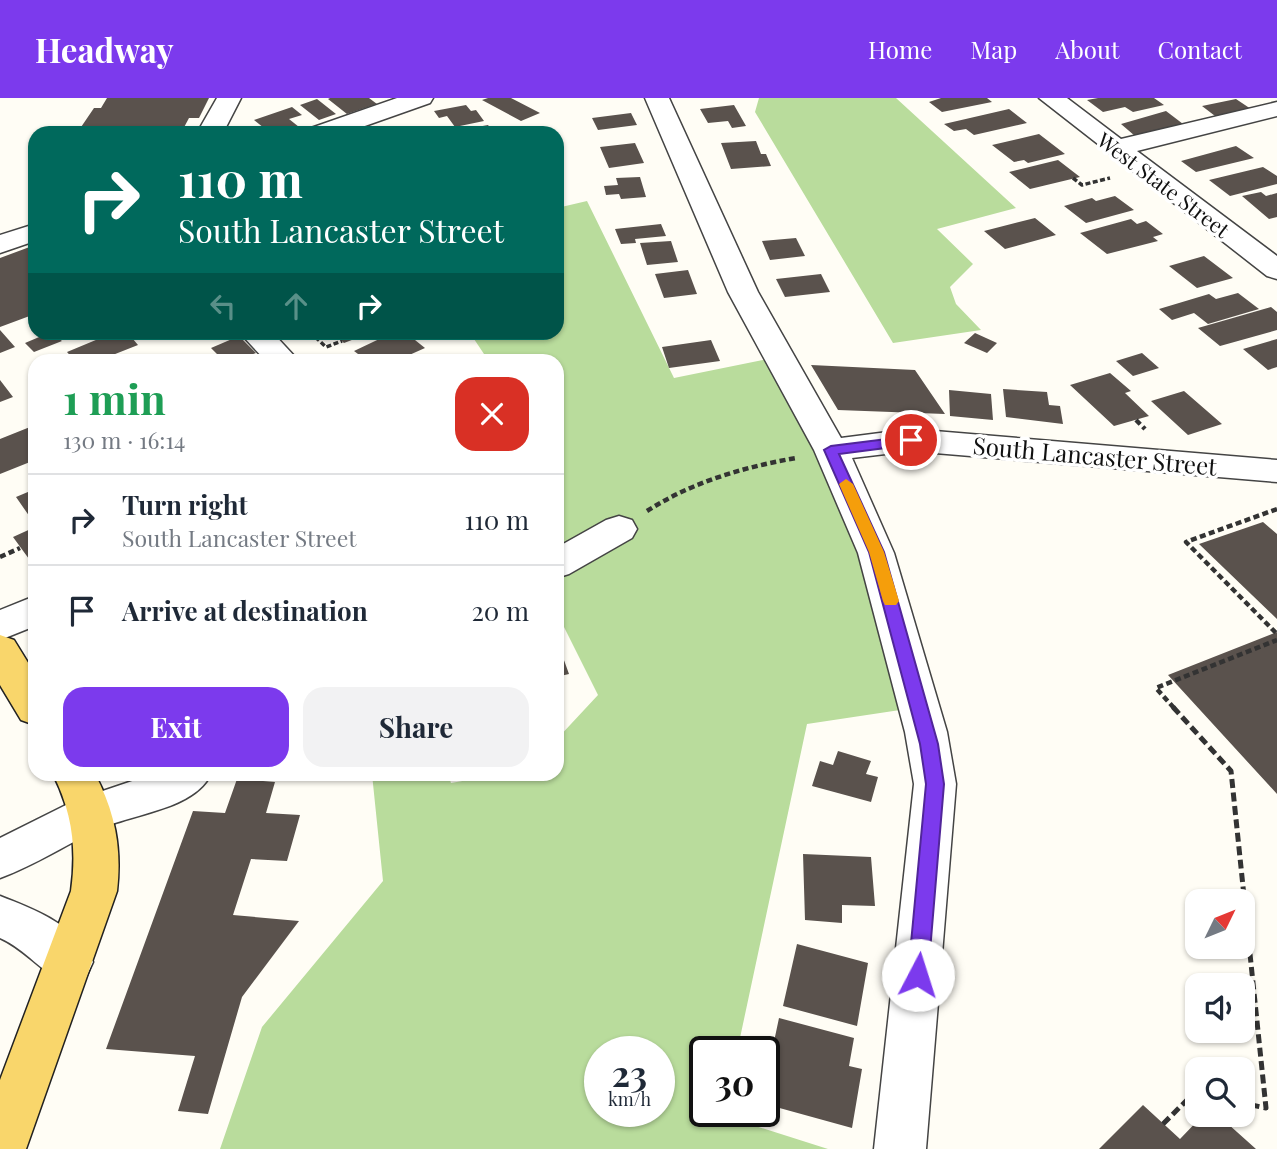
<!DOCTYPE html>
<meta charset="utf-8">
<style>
:root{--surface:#fff;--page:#f2f2f3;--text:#1f2937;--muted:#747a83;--line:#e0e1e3;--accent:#7c3aed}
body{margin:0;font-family:"Playfair Display",serif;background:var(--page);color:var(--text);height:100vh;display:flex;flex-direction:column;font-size:26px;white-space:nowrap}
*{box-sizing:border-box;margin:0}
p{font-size:23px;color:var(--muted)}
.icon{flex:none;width:38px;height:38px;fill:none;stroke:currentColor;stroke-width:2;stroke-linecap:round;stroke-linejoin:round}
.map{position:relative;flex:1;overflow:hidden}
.details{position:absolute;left:28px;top:256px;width:536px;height:427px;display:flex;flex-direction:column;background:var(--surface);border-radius:21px;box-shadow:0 2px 5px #0004}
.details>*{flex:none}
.top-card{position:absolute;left:28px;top:28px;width:536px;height:214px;border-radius:21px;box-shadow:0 2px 5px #0004;background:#00695c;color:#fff;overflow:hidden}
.needle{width:46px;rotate:47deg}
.buttons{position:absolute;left:1185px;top:791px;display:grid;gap:14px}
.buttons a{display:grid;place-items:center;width:70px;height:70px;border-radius:14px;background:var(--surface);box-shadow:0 2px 5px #0004;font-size:35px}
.speed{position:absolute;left:584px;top:938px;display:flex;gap:14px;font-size:35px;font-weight:700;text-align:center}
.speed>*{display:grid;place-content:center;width:91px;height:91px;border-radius:50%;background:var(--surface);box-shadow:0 2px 5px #0004;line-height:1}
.speed small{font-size:18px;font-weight:400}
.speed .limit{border:4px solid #111;border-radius:10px;background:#fff;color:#111}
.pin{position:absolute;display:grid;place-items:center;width:60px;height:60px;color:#fff;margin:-30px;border:4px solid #fff;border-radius:50%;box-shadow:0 2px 7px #0007}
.me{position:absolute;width:77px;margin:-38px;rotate:5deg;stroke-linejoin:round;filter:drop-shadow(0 0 5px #0008)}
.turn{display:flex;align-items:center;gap:24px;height:147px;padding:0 35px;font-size:32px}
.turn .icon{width:91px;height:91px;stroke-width:2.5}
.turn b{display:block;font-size:49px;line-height:60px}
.lanes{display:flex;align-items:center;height:66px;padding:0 35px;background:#0003;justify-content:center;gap:35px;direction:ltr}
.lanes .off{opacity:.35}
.round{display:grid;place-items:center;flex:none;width:74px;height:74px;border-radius:21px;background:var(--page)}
.summary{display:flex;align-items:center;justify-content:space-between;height:119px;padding:0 35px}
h1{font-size:42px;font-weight:700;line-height:52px;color:#1e9e55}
.action{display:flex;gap:14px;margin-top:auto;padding:14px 35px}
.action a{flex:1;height:80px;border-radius:21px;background:var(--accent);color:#fff;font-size:28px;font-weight:700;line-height:80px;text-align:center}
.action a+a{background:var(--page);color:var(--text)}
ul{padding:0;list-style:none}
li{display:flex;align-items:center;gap:21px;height:91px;padding:0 35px;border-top:2px solid var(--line)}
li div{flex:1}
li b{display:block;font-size:26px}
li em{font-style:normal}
header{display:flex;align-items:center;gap:42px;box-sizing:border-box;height:98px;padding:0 35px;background:var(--accent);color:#fff}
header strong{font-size:33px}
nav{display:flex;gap:38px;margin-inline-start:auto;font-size:24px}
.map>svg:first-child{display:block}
</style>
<header>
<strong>Headway</strong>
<nav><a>Home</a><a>Map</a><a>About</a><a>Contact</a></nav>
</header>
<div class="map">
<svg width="1277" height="1051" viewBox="0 0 1277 1051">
<rect width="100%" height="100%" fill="#fffdf5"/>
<!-- forest -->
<path fill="#b9dc9c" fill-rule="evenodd" d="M759,0H896L1016,110L937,131L973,166L950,189L956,206L981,232L893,245L755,14Z
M587,103L674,280L778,259L831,352L920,609L807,626L737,954H705V1013H724V1018L828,1051H220L262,929L383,783L372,676H448L451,685L502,676H556L557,641L598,597L557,515L556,262H488L470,235L556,234L557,110ZM600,954H660V1013H600Z"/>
<!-- building -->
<path fill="#5a524d" d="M107,0H209L199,20H189L181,35H77L94,10H101Z
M330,0H369L377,6L347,16L328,1Z
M488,0H511L540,15L521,23L482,2Z
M941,0H987L992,4L942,14L929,4Z
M1098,0H1154L1164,7L1133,14L1125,9L1103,14L1087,2Z
M317,1L336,16L319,22L300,7Z
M1236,1L1254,13L1219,21L1202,8Z
M466,7L471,13L476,12L484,23L455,29L447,18L439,20L434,13Z
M734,7L746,28L732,30L728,23L708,25L700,11Z
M292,9L302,17L289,21L299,29L281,35L272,28L264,30L254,22Z
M1009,11L1027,25L974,37L966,31L954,33L944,26Z
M1166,13L1187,29L1135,38L1121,26Z
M631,15L637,27L598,32L592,20Z
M488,27L494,35H463L461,32Z
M1039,36L1065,56L1028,65L1024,62L1014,64L992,47Z
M756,43L761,56H766L771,68L731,71L721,45Z
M635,45L644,65L609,70L600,49Z
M1236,48L1254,60L1196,74L1181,63Z
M1058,62L1080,79L1030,91L1009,74Z
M1263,69L1277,78V86L1230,98L1209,82Z
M640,79L646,99L621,101L619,96L606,97L604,88L618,87L616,80Z
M1261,94L1266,98L1277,95V119L1269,121L1242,98Z
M1115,98L1134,112L1086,125L1064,108L1092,100L1096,103Z
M1035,120L1056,137L1005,151L984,133Z
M1131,121L1137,126L1146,123L1163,136L1153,139L1158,143L1107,156L1080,135Z
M661,126L666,138L635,141L636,145L621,146L615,131Z
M796,140L805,158L770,162L762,143Z
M671,143L678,164L647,167L640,145Z
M35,147V216L0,229V160Z
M1204,158L1233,180L1197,190L1169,168Z
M688,172L697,196L664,200L655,176Z
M821,176L830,194L785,199L776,181Z
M1238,195L1259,211L1208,226L1194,215L1172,222L1159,211L1209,196L1216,201Z
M1271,209L1277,214V232L1220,248L1198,230Z
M0,232L15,249L0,255Z
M51,234L62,243L34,254L25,245Z
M115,234H127L138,247L100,262H74L67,254Z
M394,234H405L425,250L398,262H389L382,257L366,262L354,253Z
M333,235H370L344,245Z
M975,235L997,245L987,255L964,245Z
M239,238L256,255L237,262H223L211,250Z
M1277,241V269L1268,272L1243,251Z
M711,242L720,263L669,270L662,249Z
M1142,255L1159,270L1133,278L1116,263Z
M811,267L915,272L945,316L838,312Z
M1110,275L1131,293L1125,295L1149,318L1114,328L1070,287Z
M0,282L13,299L0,304Z
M1003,291L1047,294L1049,307L1060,308L1063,326L1006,319Z
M949,292L991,296L993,322L950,318Z
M1184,293L1222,326L1188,337L1151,303Z
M35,327V362L0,376V341Z
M35,391V421L32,422L16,399Z
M1263,424L1277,436V521L1199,446Z
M35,429V458L29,461L13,439Z
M1277,534V696L1168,577Z
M556,540L569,576L556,579Z
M838,653L871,663L866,676L878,679L871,704L812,688L820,663L833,667Z
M237,681L275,684L266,715L300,717L287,763L251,761L233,817L299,823L242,899L208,1016L178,1013L195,958L106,951L193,713L225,715Z
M803,756L871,759L875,808L842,807V825L805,822Z
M797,846L868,865L857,928L783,908Z
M779,920L854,940L849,968L862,971L852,1030L765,1006V986Z
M1143,1007L1180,1041L1203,1017H1218L1256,1051H1099Z"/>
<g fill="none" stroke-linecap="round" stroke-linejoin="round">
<defs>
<path id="minor" d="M217,0H241L223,35H197Z
M397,0H433L430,5L345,35H307L311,30Z
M645,0H669L758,194L841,340L911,331L1277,362V384L911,353L852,360L894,455L947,634L956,686L926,1051H874L914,686L905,634L858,455L814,352L728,194Z
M1039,0H1067L1121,41L1277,4V18L1137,53L1277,158V181L1267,178Z
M35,126V143L0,155V137Z
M239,234H272L298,262H265Z
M619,418L632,422L637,431L632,440L569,476L556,480V450L606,422Z
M35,498V528L0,542V512Z
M153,676H211C194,711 136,715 102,730C68,745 36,767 0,780V740L76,702Z
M0,798C36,812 76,827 93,864L86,879L69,886C42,876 26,851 0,840Z"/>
<path id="major" d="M0,537L14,542L35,576V627L21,622L0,587Z
M53,676H95C115,714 122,750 117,793L26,1051H0V982L71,793C77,750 72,714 53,676Z"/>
</defs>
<!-- minor casing -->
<use href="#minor" stroke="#444" stroke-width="3"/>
<!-- major casing -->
<use href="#major" stroke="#222" stroke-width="3"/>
<!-- path-far2 -->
<path stroke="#333" stroke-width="3.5" stroke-dasharray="5 2.5" stroke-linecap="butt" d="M1073,80L1082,87L1110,80
M310,234L326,249L342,243"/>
<!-- path-far1 -->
<path stroke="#333" stroke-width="4.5" stroke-dasharray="6 3.5" stroke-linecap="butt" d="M1136,322L1145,331
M1277,411L1186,444L1277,536
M647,413C692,384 744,369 796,360
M0,459L20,450
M1174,610L1156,590L1277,542"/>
<!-- path -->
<path stroke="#333" stroke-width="5" stroke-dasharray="9 4.5" stroke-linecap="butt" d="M1173,609L1231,673L1266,1010L1242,1005
M1163,1026L1194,995L1197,996"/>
<!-- minor -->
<use href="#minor" fill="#fff" fill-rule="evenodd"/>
<!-- major -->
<use href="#major" fill="#f9d66b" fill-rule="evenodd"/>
</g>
<!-- route -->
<path fill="#7c3aed" stroke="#51269a" stroke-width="2" d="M911,338L916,339V346L839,356L884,454L938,646L944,686L928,877L925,883L918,886L911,883L908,877L926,686L920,646L869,454L824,352L831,348Z"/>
<!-- slow -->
<path fill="#f59e0b" d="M846,381L853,386L884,454L899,503L896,507H885L883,503L869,454L839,386Z"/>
<g text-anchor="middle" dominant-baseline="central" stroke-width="7" stroke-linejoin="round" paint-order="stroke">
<!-- far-street labels -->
<g font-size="21" fill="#111" stroke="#fff">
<text transform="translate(1164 86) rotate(37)">West State Street</text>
</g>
<!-- street labels -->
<g font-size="24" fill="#111" stroke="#fff">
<text transform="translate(1095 357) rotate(5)">South Lancaster Street</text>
</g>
</g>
</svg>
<div class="buttons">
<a><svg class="needle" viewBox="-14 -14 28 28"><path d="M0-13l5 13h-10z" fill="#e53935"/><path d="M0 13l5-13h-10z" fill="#747a83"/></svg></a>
<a><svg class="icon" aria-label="sound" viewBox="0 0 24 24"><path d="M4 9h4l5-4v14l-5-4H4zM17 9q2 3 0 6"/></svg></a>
<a><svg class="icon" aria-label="search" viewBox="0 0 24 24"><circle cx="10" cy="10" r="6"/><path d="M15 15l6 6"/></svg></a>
</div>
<div class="speed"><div>23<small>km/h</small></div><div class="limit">30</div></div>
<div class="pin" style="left:911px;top:342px;background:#d93025"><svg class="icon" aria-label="arrive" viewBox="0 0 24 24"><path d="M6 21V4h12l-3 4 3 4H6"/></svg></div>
<svg class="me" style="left:918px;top:877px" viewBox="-20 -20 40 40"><circle r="19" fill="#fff"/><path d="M0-13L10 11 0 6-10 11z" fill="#7c3aed"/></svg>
<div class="top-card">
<div class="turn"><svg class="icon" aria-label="right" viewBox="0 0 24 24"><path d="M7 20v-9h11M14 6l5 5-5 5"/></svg><div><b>110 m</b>South Lancaster Street</div></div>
<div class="lanes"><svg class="icon off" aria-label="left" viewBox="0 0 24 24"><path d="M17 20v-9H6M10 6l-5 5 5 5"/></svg><svg class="icon off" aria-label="ahead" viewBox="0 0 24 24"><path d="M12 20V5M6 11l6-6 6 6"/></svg><svg class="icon" aria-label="right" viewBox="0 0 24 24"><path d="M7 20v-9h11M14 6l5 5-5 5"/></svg></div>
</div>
<section class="details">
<div class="summary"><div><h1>1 min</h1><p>130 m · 16:14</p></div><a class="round" style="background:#d93025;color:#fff"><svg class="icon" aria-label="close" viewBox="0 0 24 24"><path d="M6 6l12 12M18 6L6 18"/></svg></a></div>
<ul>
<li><svg class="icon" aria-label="right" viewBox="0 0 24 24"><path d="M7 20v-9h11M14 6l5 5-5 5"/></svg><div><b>Turn right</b><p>South Lancaster Street</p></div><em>110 m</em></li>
<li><svg class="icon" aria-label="arrive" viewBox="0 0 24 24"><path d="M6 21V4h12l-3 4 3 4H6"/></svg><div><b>Arrive at destination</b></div><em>20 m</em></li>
</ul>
<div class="action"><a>Exit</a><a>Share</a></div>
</section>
</div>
